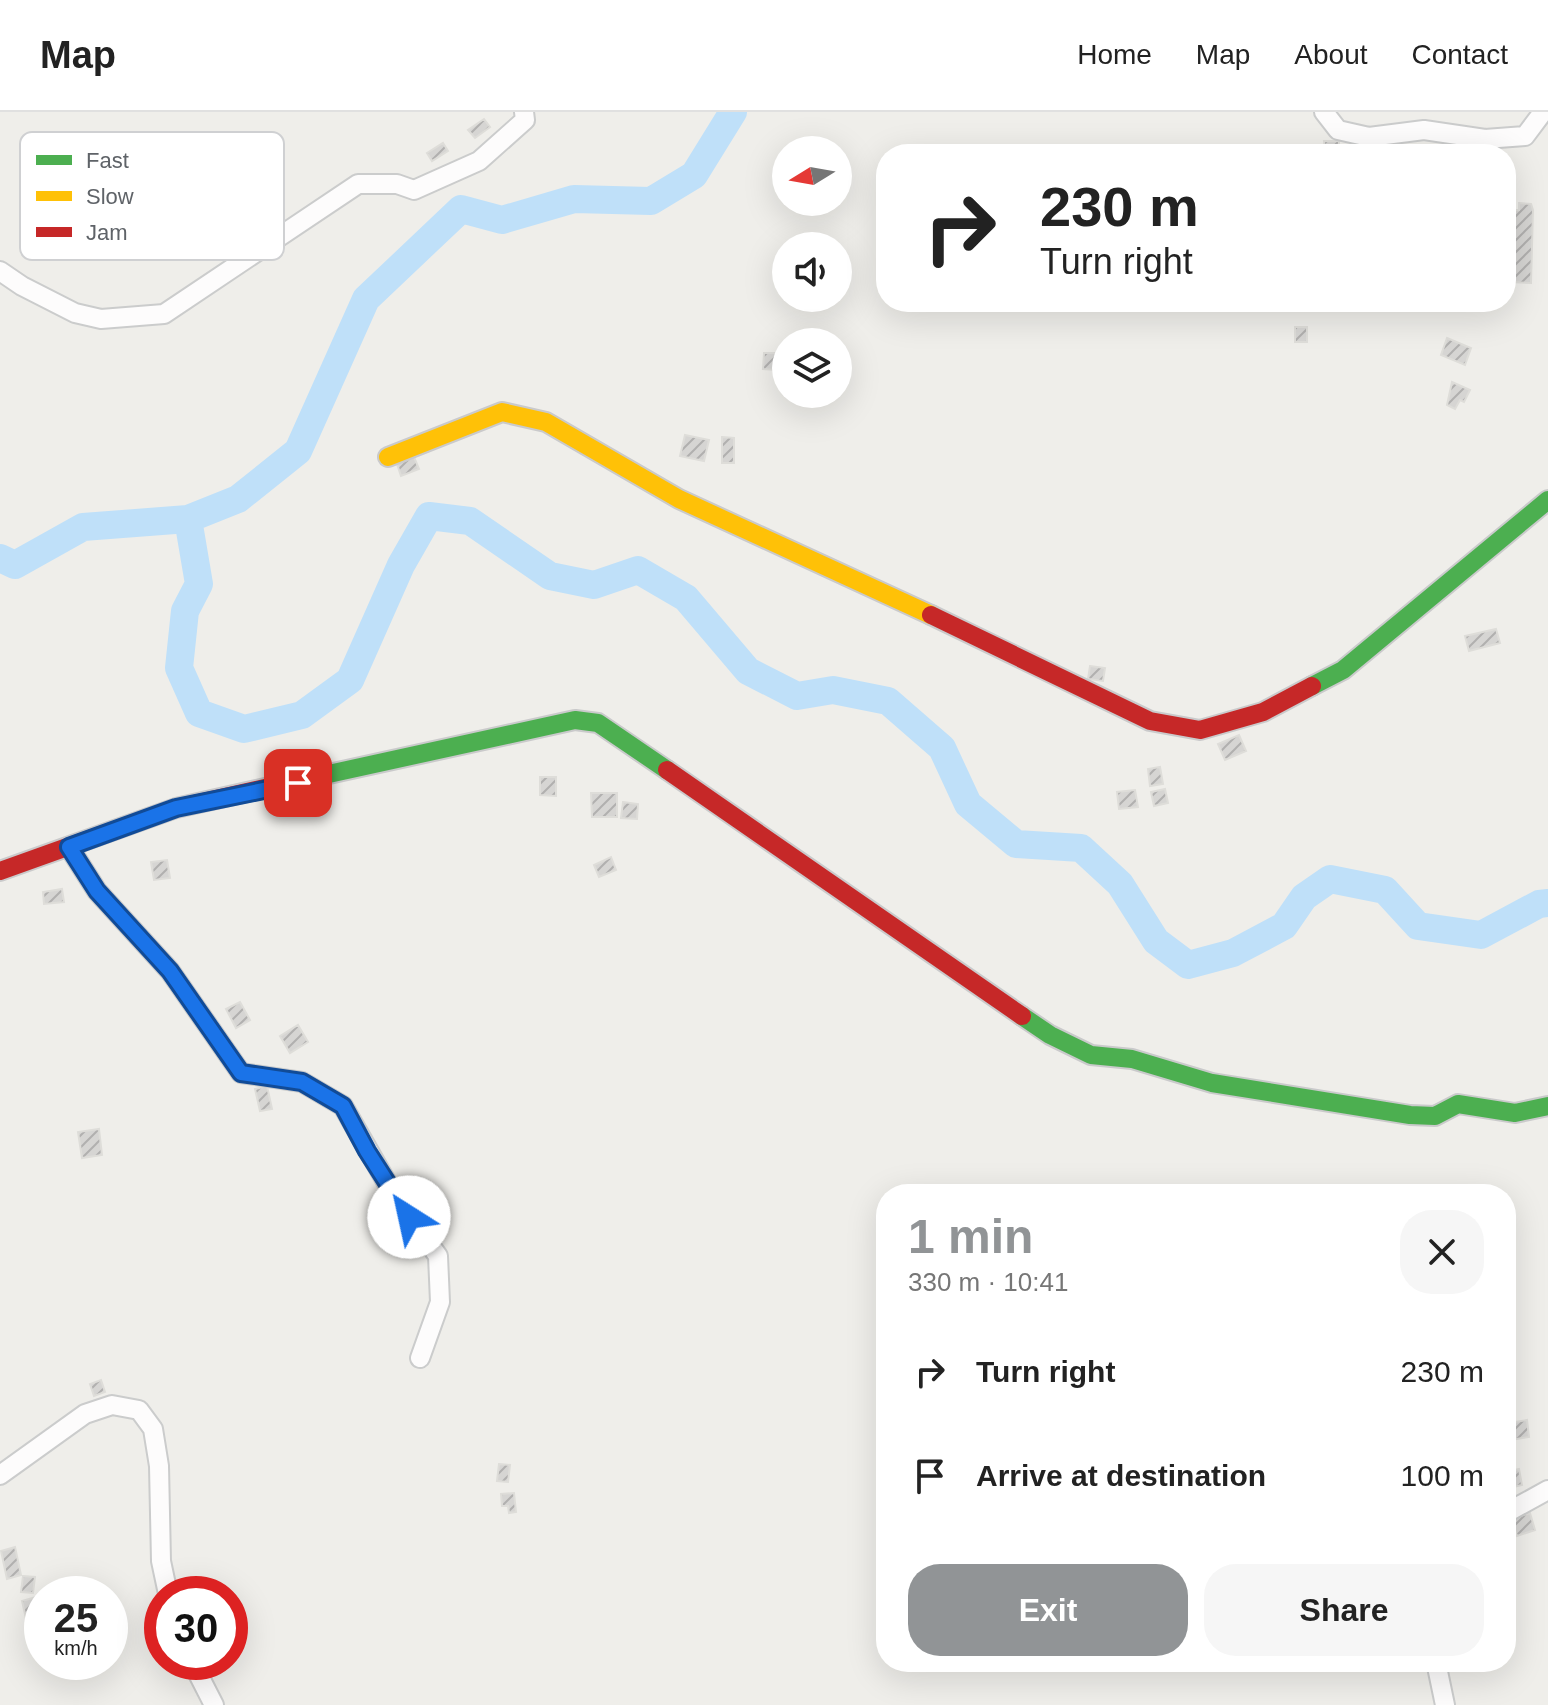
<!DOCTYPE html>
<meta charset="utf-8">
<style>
:root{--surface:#fff;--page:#f6f6f6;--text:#222;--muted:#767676;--line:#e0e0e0;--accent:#919496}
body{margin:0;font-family:Helvetica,sans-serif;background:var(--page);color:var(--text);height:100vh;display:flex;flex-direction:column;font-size:30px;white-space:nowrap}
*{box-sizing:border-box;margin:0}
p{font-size:26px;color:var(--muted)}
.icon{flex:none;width:44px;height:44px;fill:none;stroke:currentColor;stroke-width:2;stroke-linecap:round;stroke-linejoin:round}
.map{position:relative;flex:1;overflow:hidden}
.details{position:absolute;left:876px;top:1072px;width:640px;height:488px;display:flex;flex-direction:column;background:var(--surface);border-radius:32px;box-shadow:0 8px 32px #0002}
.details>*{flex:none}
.hud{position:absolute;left:876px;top:32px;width:640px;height:168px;border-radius:32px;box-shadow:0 8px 32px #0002;background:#fff;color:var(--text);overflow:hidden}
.needle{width:52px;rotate:259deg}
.controls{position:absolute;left:772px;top:24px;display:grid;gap:16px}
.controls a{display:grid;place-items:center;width:80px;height:80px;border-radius:50%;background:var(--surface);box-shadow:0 8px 32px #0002;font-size:40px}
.speed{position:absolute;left:24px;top:1464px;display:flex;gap:16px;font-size:40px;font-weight:700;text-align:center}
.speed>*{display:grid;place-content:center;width:104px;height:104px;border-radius:50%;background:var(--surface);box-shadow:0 8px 32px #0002;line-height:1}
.speed small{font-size:20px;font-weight:400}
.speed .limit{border:12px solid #d22;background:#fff;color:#111}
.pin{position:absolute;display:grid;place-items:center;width:68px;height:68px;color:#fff;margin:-34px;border-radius:16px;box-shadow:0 4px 12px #0006}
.me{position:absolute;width:88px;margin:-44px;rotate:325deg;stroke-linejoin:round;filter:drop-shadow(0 0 6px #0008)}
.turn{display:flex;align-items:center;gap:28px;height:168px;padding:0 32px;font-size:36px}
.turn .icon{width:104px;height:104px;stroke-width:2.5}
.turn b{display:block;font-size:56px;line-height:68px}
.round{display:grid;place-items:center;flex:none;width:84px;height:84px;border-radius:32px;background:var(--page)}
.summary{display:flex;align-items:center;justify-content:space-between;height:136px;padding:0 32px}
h1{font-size:48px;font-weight:600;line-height:60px;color:var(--accent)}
.action{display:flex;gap:16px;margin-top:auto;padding:16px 32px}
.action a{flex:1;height:92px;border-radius:32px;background:var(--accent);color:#fff;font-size:32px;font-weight:600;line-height:92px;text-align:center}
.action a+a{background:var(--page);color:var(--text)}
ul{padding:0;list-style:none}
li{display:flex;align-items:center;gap:24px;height:104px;padding:0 32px}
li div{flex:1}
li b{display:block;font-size:30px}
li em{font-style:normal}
header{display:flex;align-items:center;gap:48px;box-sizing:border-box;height:112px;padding:0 40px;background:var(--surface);border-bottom:2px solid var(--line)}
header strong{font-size:38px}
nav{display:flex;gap:44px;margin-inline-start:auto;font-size:28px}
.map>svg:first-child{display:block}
</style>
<header>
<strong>Map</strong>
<nav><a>Home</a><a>Map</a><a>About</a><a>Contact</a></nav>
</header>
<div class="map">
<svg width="1548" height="1593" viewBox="0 0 1548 1593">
<defs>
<pattern id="building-hatch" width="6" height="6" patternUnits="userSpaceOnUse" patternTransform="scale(2)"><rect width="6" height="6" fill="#d6d5d3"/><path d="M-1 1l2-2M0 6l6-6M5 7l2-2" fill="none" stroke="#b1b0af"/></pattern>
</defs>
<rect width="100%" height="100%" fill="#efeeea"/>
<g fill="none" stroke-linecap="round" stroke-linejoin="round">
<!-- river -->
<path stroke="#bfe0f9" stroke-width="28" d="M188,407L199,472L185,499L179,556L199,601L244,617L302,603L350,568L401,453L429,404L470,409L550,464L594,473L638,458L686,486L748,559L797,584L833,578L888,589L942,636L968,692L1016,732L1081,736L1120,772L1156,829L1188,853L1233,841L1284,814L1304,785L1330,767L1385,778L1418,814L1481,823L1539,792L1548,791
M0,446L15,453L83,415L188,407L238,387L298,339L366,187L461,97L502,108L574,87L651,89L694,63L733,0"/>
</g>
<!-- building -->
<path fill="url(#building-hatch)" stroke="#deddd9" stroke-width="2" d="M484,7L490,15L475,26L468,18Z
M1324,29H1339V41L1325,42Z
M443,31L448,39L432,49L427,41Z
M1519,91L1531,92L1533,98L1531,171L1510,170L1512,98H1519Z
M1295,215H1307V230H1295Z
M1447,226L1471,236L1465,253L1441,243Z
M764,241H777L776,258L763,257Z
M1452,270L1470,278L1464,290L1460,288L1455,297L1447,293Z
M685,323L709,328L704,349L680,344Z
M722,325L734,326V351H722Z
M414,345L419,357L401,364L397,352Z
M1496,517L1500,531L1469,539L1465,524Z
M1090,554L1105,556L1103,569L1088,567Z
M1239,623L1246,639L1225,648L1218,632Z
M1160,655L1163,672L1150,674L1148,657Z
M540,665H556V684L540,683Z
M1165,677L1168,691L1154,694L1151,680Z
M1135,678L1138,695L1119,697L1117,680Z
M591,681H617V705H592Z
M623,690L638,692L637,707L621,706Z
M611,745L616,758L599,765L594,753Z
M167,748L170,766L154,768L151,750Z
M62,777L64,790L44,792L43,780Z
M240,890L250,908L236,916L226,897Z
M298,913L308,930L290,941L280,924Z
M267,974L272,997L260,999L255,977Z
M99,1017L102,1043L82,1046L78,1020Z
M101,1268L105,1280L94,1284L90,1272Z
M1527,1308L1529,1325L1510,1328L1508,1311Z
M499,1352L510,1353L508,1370L497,1369Z
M1519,1357L1522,1373L1509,1376L1506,1360Z
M514,1381L516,1400L509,1401L508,1394H502L501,1382Z
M1530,1401L1535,1418L1517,1424L1511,1407Z
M15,1435L21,1463L7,1467L1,1439Z
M23,1464L35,1465L33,1481L21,1480Z
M36,1485L42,1517L29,1520L22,1489Z"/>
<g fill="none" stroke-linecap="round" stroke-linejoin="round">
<defs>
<path id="street" d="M1324,0L1338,18L1369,25L1424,18L1485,27L1525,24L1543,0
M0,159L22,174L75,201L101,207L164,202L358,72H397L414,78L479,49L525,8L524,0
M69,735L97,779L170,859L241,961L302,970L343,994L395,1085L438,1144L440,1190L420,1246
M0,1363L85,1302L112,1293L139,1298L153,1317L159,1354L161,1449L168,1482
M1506,1401L1548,1378
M192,1550L214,1593
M1436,1550L1445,1593"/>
<path id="fast" d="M1312,574L1343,558L1548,388
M274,674L575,608L598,611L667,658
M1022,904L1050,923L1091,943L1132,947L1212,971L1410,1003L1435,1004L1458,992L1515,1001L1548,994"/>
<path id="slow" d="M388,345L502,300L546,310L679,387L931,503"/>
<path id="jam" d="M931,503L1150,609L1200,618L1263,600L1312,574
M667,658L1022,904
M0,759L176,696L274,674"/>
</defs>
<!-- street casing -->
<use href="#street" stroke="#cbcccc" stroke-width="22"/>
<!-- fast casing -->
<use href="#fast" stroke="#cacacb" stroke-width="22"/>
<!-- slow casing -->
<use href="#slow" stroke="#cacacb" stroke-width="22"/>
<!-- jam casing -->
<use href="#jam" stroke="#cacacb" stroke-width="22"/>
<!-- street -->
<use href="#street" stroke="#fdfcfc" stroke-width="18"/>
<!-- fast -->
<use href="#fast" stroke="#4caf50" stroke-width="18"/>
<!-- slow -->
<use href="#slow" stroke="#ffc107" stroke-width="18"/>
<!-- jam -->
<use href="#jam" stroke="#c62828" stroke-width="18"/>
</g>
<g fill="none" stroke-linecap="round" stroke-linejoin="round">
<defs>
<path id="route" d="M298,671L176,696L69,735L97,779L170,859L241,961L302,970L343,994L367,1039L409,1105"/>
</defs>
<!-- route casing -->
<use href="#route" stroke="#114b97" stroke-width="20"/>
<!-- route -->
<use href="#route" stroke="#1a73e8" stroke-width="14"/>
</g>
<!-- legend -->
<rect x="20" y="20" width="264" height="128" rx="12" fill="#fff" stroke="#cfd0d2" stroke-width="2"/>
<rect x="36" y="43" width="36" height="10" fill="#4caf50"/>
<rect x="36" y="79" width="36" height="10" fill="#ffc107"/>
<rect x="36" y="115" width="36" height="10" fill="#c62828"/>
<g font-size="22" fill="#5f6368">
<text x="86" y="56">Fast</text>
<text x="86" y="92">Slow</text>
<text x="86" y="128">Jam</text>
</g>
</svg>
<div class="controls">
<a><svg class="needle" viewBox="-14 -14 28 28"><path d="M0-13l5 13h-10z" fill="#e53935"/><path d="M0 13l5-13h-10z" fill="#767676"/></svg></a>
<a><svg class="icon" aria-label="sound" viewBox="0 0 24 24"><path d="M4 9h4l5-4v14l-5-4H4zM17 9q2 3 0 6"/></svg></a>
<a><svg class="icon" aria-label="layers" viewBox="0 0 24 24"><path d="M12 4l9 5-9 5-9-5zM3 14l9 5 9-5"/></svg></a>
</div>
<div class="speed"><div>25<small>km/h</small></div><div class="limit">30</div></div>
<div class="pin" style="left:298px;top:671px;background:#d93025"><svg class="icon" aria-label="arrive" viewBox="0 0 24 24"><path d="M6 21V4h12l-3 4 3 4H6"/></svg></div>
<svg class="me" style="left:409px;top:1105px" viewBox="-20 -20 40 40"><circle r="19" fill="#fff"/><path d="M0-13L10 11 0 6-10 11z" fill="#1a73e8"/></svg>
<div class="hud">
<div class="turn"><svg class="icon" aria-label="right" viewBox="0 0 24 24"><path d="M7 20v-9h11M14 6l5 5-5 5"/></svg><div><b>230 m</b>Turn right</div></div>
</div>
<section class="details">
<div class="summary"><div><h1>1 min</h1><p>330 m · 10:41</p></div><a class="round"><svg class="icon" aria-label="close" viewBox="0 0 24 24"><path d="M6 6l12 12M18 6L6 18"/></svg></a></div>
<ul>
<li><svg class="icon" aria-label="right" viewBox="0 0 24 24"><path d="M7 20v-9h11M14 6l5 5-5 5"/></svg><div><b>Turn right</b></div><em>230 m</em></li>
<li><svg class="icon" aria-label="arrive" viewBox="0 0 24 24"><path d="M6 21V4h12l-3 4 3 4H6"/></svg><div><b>Arrive at destination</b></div><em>100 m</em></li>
</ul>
<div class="action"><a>Exit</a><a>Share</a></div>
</section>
</div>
